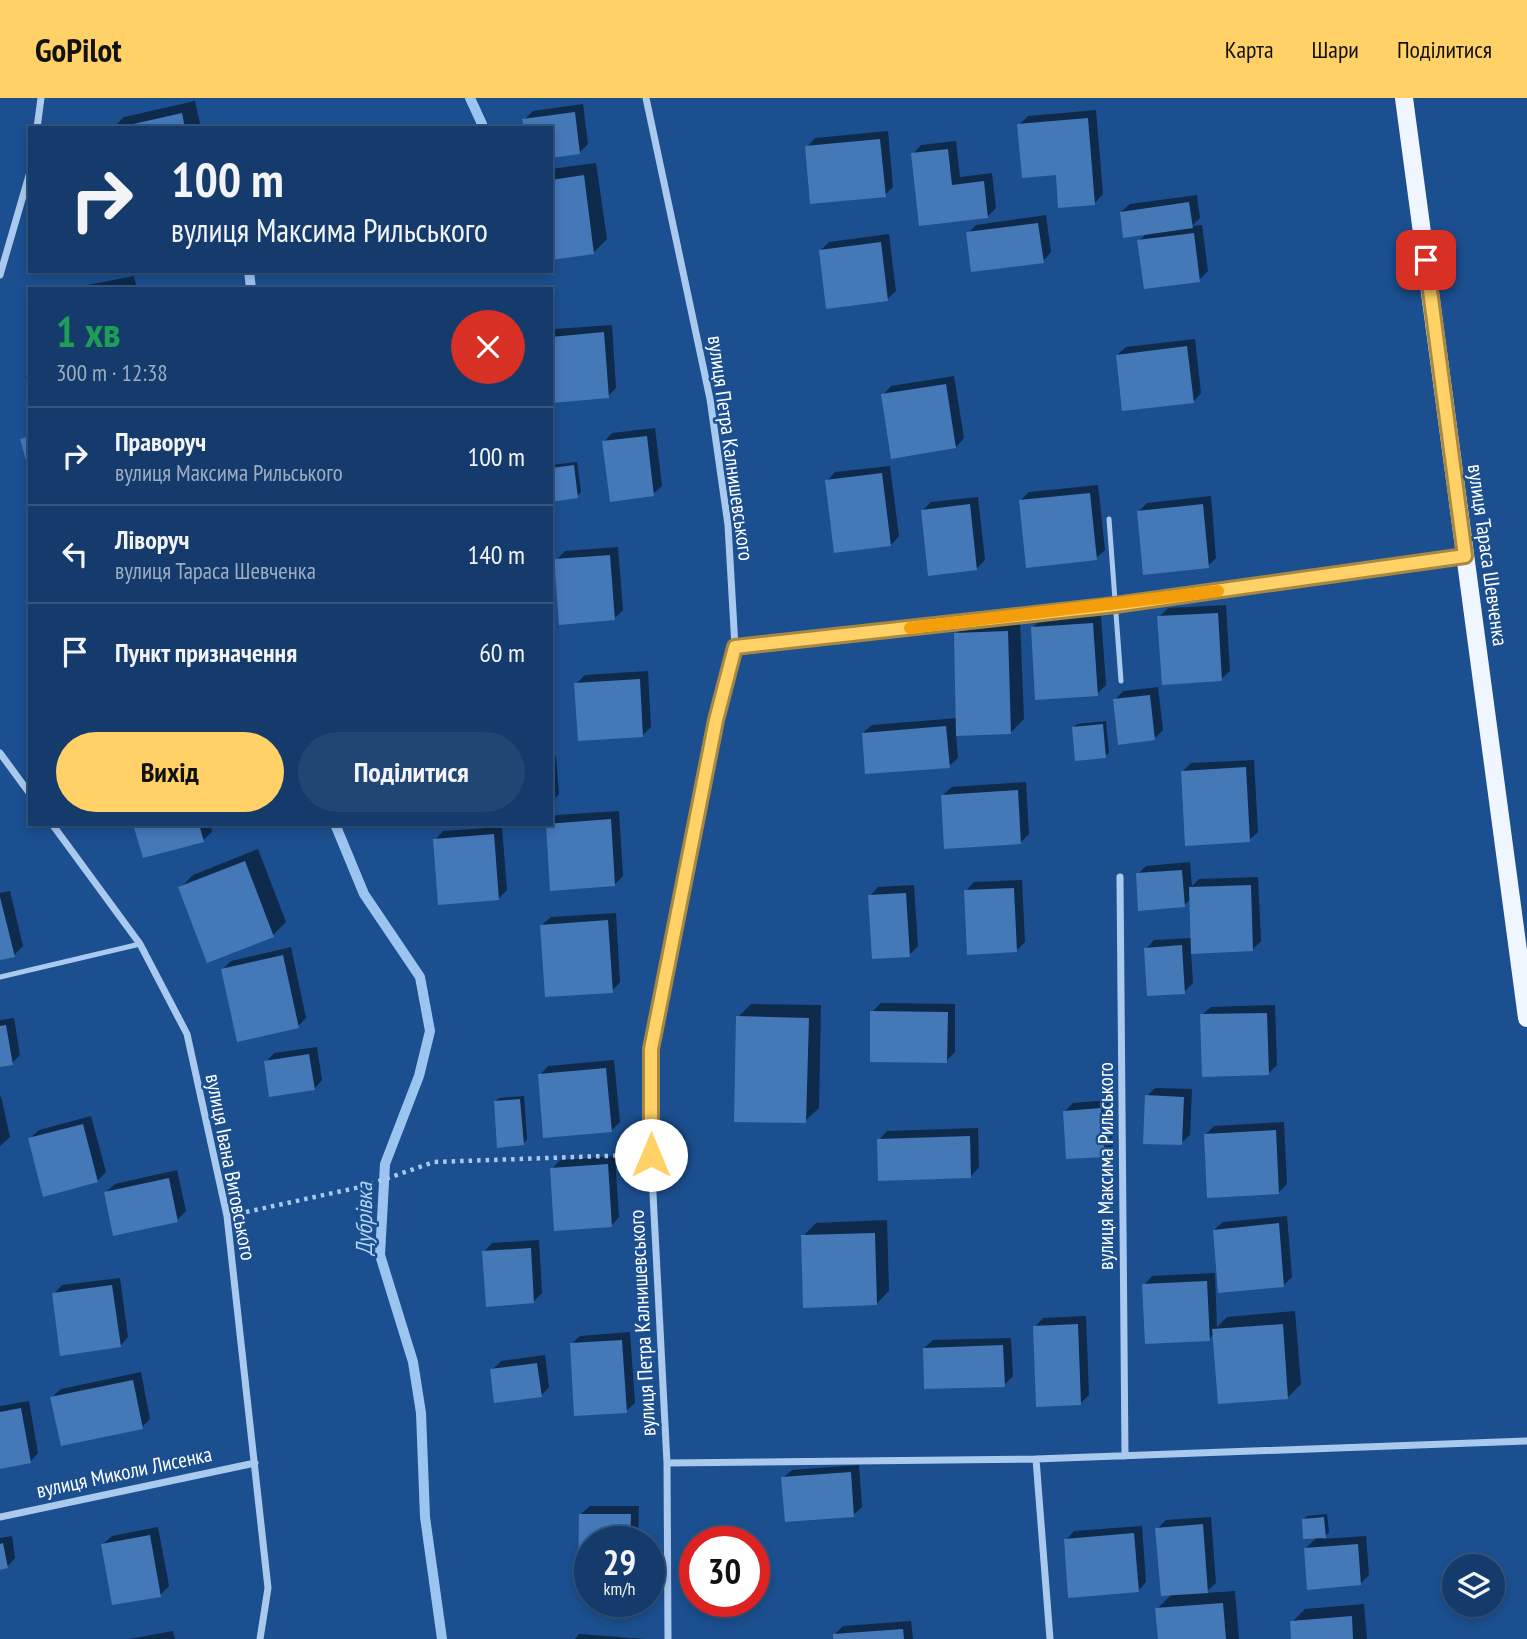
<!DOCTYPE html>
<html lang="uk">
<meta charset="utf-8">
<style>
:root{--surface:#143b6b;--page:#214673;--text:#f1f3f6;--muted:#9dadc1;--line:#33557e;--accent:#ffd166}
body{margin:0;font-family:"PT Sans Narrow",sans-serif;background:var(--page);color:var(--text);height:100vh;display:flex;flex-direction:column;font-size:26px;white-space:nowrap}
*{box-sizing:border-box;margin:0}
p{font-size:23px;color:var(--muted)}
.icon{flex:none;width:38px;height:38px;fill:none;stroke:currentColor;stroke-width:2;stroke-linecap:round;stroke-linejoin:round}
.map{position:relative;flex:1;overflow:hidden}
.panel{position:absolute;left:28px;top:189px;width:525px;height:539px;display:flex;flex-direction:column;background:var(--surface);border-radius:0px;box-shadow:0 4px 10px #0003,0 0 0 2px var(--line)}
.panel>*{flex:none}
.top-card{position:absolute;left:28px;top:28px;width:525px;height:147px;border-radius:0px;box-shadow:0 4px 10px #0003,0 0 0 2px var(--line);background:#143b6b;color:var(--text);overflow:hidden}
.tools{position:absolute;left:1442px;top:1456px;display:grid;gap:14px}
.tools a{display:grid;place-items:center;width:63px;height:63px;border-radius:50%;background:var(--surface);box-shadow:0 4px 10px #0003,0 0 0 2px var(--line);font-size:35px}
.speed{position:absolute;left:574px;top:1428px;display:flex;gap:14px;font-size:35px;font-weight:700;text-align:center}
.speed>*{display:grid;place-content:center;width:91px;height:91px;border-radius:50%;background:var(--surface);box-shadow:0 4px 10px #0003,0 0 0 2px var(--line);line-height:1}
.speed small{font-size:18px;font-weight:400}
.speed .limit{border:10px solid #d22;background:#fff;color:#111}
.pin{position:absolute;display:grid;place-items:center;width:60px;height:60px;color:#fff;margin:-30px;border-radius:14px;box-shadow:0 4px 10px #0006}
.me{position:absolute;width:77px;margin:-38px;rotate:0deg;stroke-linejoin:round;filter:drop-shadow(0 0 5px #0008)}
.turn{display:flex;align-items:center;gap:24px;height:147px;padding:0 28px;font-size:32px}
.turn .icon{width:91px;height:91px;stroke-width:2.5}
.turn b{display:block;font-size:49px;line-height:60px}
.round{display:grid;place-items:center;flex:none;width:74px;height:74px;border-radius:37px;background:var(--page)}
.overview{display:flex;align-items:center;justify-content:space-between;height:119px;padding:0 28px}
h1{font-size:42px;font-weight:800;line-height:52px;color:#1e9e55}
.cta{display:flex;gap:14px;margin-top:auto;padding:14px 28px}
.cta a{flex:1;height:80px;border-radius:42px;background:var(--accent);color:#111;font-size:28px;font-weight:800;line-height:80px;text-align:center}
.cta a+a{background:var(--page);color:var(--text)}
ul{padding:0;list-style:none}
li{display:flex;align-items:center;gap:21px;height:98px;padding:0 28px;border-top:2px solid var(--line)}
li div{flex:1}
li b{display:block;font-size:26px}
li em{font-style:normal}
header{display:flex;align-items:center;gap:42px;box-sizing:border-box;height:98px;padding:0 35px;background:var(--accent);color:#111}
header strong{font-size:33px}
nav{display:flex;gap:38px;margin-inline-start:auto;font-size:24px}
.map>svg:first-child{display:block}
</style>
<header>
<strong>GoPilot</strong>
<nav><a>Карта</a><a>Шари</a><a>Поділитися</a></nav>
</header>
<div class="map">
<svg width="1527" height="1541" viewBox="0 0 1527 1541">
<rect width="100%" height="100%" fill="#1b4f8f"/>
<!-- shadow -->
<path fill="#0007" d="M195,3L201,30H113L124,19Z
M583,6L588,46L580,54L551,30L524,22L533,13Z
M1096,12L1103,96L1095,105L1057,75L1019,27L1028,18Z
M888,33L893,89L885,97L807,49L815,40Z
M956,43L960,79L992,75L996,110L987,119L913,56L921,47Z
M596,65L607,141L594,154L551,160V71Z
M1197,97L1200,120L1192,128L1202,127L1208,173L1199,182L1139,143L1147,135L1121,114L1130,106Z
M1046,117L1051,154L1043,163L968,135L976,127Z
M889,136L896,193L887,201L820,153L829,144Z
M134,178L137,191H66Z
M612,227L616,290L608,298L551,293V235L555,231Z
M1195,241L1201,295L1193,304L1117,257L1126,249Z
M30,274V292L25,278Z
M954,278L964,340L956,349L883,297L891,288Z
M655,330L662,388L653,396L604,344L612,335Z
M577,364L581,394L577,398L551,402V367Z
M890,368L899,438L891,447L827,383L835,374Z
M1098,387L1105,452L1096,460L1021,402L1029,394Z
M1211,398L1216,460L1208,468L1139,413L1147,405Z
M978,399L985,462L976,471L923,412L931,404Z
M618,449L623,512L615,520L556,462L565,453Z
M1226,507L1230,573L1221,581L1159,519L1168,510Z
M1101,518L1106,587L1097,596L1032,530L1041,522Z
M1020,521L1024,621L1011,634L956,636L958,660L949,668L863,635L872,627L958,620L956,536L969,523Z
M648,573L651,629L643,637L576,586L585,577Z
M1158,589L1163,632L1155,640L1115,602L1123,593Z
M1106,623L1109,655L1105,658L1073,630L1077,626Z
M551,658H556L559,696L551,704Z
M1254,662L1258,734L1249,742L1183,673L1191,665Z
M1026,684L1029,736L1020,745L943,697L952,689Z
M619,713L623,778L614,787L551,726V722L556,717Z
M135,726H210L212,734L203,742Z
M502,729L507,792L498,801L435,742L443,733Z
M258,751L286,824L273,837L180,790L193,777Z
M1190,764L1192,788L1199,781L1258,779L1261,843L1252,852L1191,854L1193,885L1184,894L1146,851L1154,842L1192,840L1191,801L1184,807L1138,776L1146,768Z
M1022,782L1025,844L1016,853L966,793L974,784Z
M914,787L918,848L909,857L870,798L878,789Z
M10,793L23,848L14,857L0,861V795Z
M616,815L620,884L612,893L542,827L551,819Z
M291,849L306,920L298,928L223,871L231,863Z
M881,905L955,906V954L946,963L872,914Z
M751,906L821,907L819,1010L805,1023L738,919Z
M1275,907L1277,967L1268,976L1202,917L1211,909Z
M14,920L20,957L12,965L0,967V922Z
M317,949L322,982L314,991L266,964L274,955Z
M614,962L620,1024L611,1033L540,977L548,968Z
M1155,990L1192,991L1190,1037L1181,1045L1147,998Z
M1,998L10,1039L0,1048V999Z
M524,998L527,1041L524,1045L495,1004L499,1000Z
M1109,1002L1113,1048L1104,1057L1064,1014L1073,1005Z
M91,1018L106,1074L97,1083L30,1040L39,1032Z
M1284,1024L1287,1086L1278,1095L1206,1036L1214,1028Z
M978,1030L979,1069L971,1078L879,1042L887,1033Z
M615,1058L619,1119L611,1128L552,1071L560,1062Z
M177,1072L186,1113L177,1122L106,1094L115,1086Z
M1287,1118L1292,1179L1284,1187L1214,1132L1223,1124Z
M887,1122L889,1193L876,1206L803,1138L816,1125Z
M539,1142L542,1195L534,1203L484,1154L492,1145Z
M1215,1175L1217,1229L1227,1219L1295,1213L1301,1286L1288,1299L1214,1236L1209,1241L1144,1187L1152,1178Z
M120,1180L128,1239L120,1248L54,1196L62,1187Z
M1086,1218L1089,1297L1081,1305L1035,1229L1043,1220Z
M630,1234L635,1305L626,1313L571,1246L580,1238Z
M1011,1240L1013,1278L1004,1287L924,1250L933,1242Z
M545,1257L549,1289L541,1298L492,1272L501,1263Z
M141,1274L150,1321L142,1329L52,1299L61,1291Z
M29,1303L38,1355L30,1364L0,1369V1308Z
M859,1367L862,1409L853,1417L783,1380L792,1372Z
M590,1408H639L638,1444H590L581,1416Z
M1327,1416L1329,1434L1322,1441L1366,1438L1369,1477L1360,1486L1306,1450L1318,1438L1304,1421L1307,1418Z
M1211,1419L1216,1485L1205,1495L1235,1493L1239,1541H1159L1157,1511L1172,1496L1157,1431L1166,1422Z
M1142,1428L1146,1484L1138,1493L1066,1442L1074,1433Z
M158,1429L169,1488L160,1497L103,1446L112,1438Z
M12,1438L15,1460L7,1469L0,1470V1440Z
M1364,1506L1367,1541H1293L1292,1524L1305,1511Z
M911,1523L913,1541H835L834,1537L843,1528Z
M173,1533L175,1541H129Z
M579,1536L645,1541H575Z"/>
<g fill="none" stroke-linecap="round" stroke-linejoin="round">
<!-- stream -->
<path stroke="#9cc4f0" stroke-width="10" d="M470,0L482,26L479,30
M249,173L251,191
M335,726L364,796L420,879L430,933L419,978L385,1066L380,1157L413,1264L421,1315L425,1419L442,1541"/>
</g>
<!-- building -->
<path fill="#4478b7" d="M575,14L580,56L551,60V30H524L522,21Z
M182,15L185,30H120V29Z
M1088,20L1095,107L1058,110L1056,77L1022,80L1017,26Z
M880,41L886,99L810,106L805,48Z
M948,51L952,87L984,83L988,120L919,128L911,55Z
M584,77L594,156L551,162V82Z
M1189,104L1193,130L1123,140L1120,114Z
M1038,125L1044,165L971,174L966,134Z
M1194,135L1200,184L1144,191L1137,142Z
M881,144L888,203L826,211L819,152Z
M604,234L609,300L551,305V239Z
M1187,248L1194,305L1122,313L1116,257Z
M946,286L956,350L891,361L881,296Z
M30,338V373H29L20,341Z
M647,338L654,398L610,404L602,343Z
M574,367L578,400L551,404V370Z
M882,375L891,448L834,455L825,382Z
M1090,395L1097,462L1026,470L1019,402Z
M970,406L977,472L928,478L921,412Z
M1203,406L1209,470L1143,477L1137,413Z
M610,457L615,522L559,527L554,461Z
M1218,515L1222,583L1162,587L1157,518Z
M1093,525L1098,598L1035,602L1031,529Z
M1008,533L1011,636L956,638L954,535Z
M640,581L643,639L578,643L574,585Z
M1150,597L1155,642L1118,647L1113,601Z
M1103,626L1106,660L1075,663L1072,629Z
M946,628L950,670L865,676L862,635Z
M1246,669L1250,744L1185,748L1181,673Z
M1018,692L1021,746L944,751L941,697Z
M611,721L615,788L550,793L546,726Z
M133,726H199L204,744L143,760Z
M494,736L499,802L438,807L433,741Z
M245,763L274,839L207,865L178,789Z
M1182,772L1185,809L1138,813L1136,775Z
M1251,787L1253,853L1191,856L1189,789Z
M1014,790L1017,854L967,857L964,792Z
M906,795L910,859L872,861L868,797Z
M0,799L15,859L0,862Z
M608,822L613,895L545,899L540,827Z
M1182,847L1185,896L1147,898L1144,850Z
M283,857L299,930L237,944L221,871Z
M870,913L948,914L947,965L870,964Z
M1267,915L1269,977L1202,979L1200,916Z
M736,918L809,920L806,1025L734,1024Z
M6,927L13,967L0,969V928Z
M309,956L315,992L269,999L264,963Z
M606,970L612,1034L543,1040L538,976Z
M1145,997L1184,999L1182,1047L1143,1046Z
M520,1001L524,1047L497,1050L494,1003Z
M1101,1010L1105,1059L1066,1061L1063,1013Z
M83,1026L98,1084L43,1099L28,1040Z
M1276,1032L1279,1096L1207,1100L1204,1036Z
M970,1038L971,1080L878,1083L877,1041Z
M608,1066L612,1129L554,1133L550,1070Z
M169,1080L178,1124L113,1138L104,1094Z
M1279,1125L1284,1189L1218,1195L1213,1132Z
M875,1135L877,1207L803,1210L801,1137Z
M531,1150L534,1205L486,1209L482,1153Z
M1207,1183L1210,1243L1145,1246L1142,1186Z
M112,1187L121,1249L60,1258L52,1195Z
M1078,1226L1081,1307L1036,1309L1033,1228Z
M1283,1226L1288,1301L1218,1306L1212,1231Z
M622,1242L627,1315L574,1318L570,1245Z
M1003,1247L1005,1289L924,1291L923,1250Z
M537,1265L542,1299L494,1305L490,1271Z
M133,1282L143,1331L61,1348L50,1299Z
M21,1310L31,1365L0,1371V1314Z
M851,1374L854,1419L785,1424L781,1379Z
M579,1416H631L630,1444H590V1489H578Z
M1324,1419L1326,1440L1303,1441L1302,1421Z
M1203,1426L1208,1495L1161,1498L1155,1430Z
M1134,1435L1139,1494L1068,1500L1064,1441Z
M150,1437L161,1499L112,1507L101,1446Z
M3,1445L8,1470L0,1472V1446Z
M1358,1446L1361,1487L1307,1492L1304,1450Z
M1223,1505L1226,1541H1158L1155,1510Z
M1352,1518L1353,1541H1291L1290,1523Z
M903,1531L904,1541H833V1536Z"/>
<g fill="none" stroke-linecap="round" stroke-linejoin="round">
<!-- path -->
<path stroke="#a9c9ee" stroke-width="4.5" stroke-dasharray="3.5 5" stroke-linecap="butt" d="M246,1114L365,1088L434,1064L633,1057"/>
<!-- lane -->
<path stroke="#a9c9ee" stroke-width="5" d="M1109,421L1121,583
M0,879L140,846"/>
<!-- street -->
<path stroke="#a9c9ee" stroke-width="7" d="M646,0L710,301L728,427L735,549L716,622L651,951V1057L667,1365L668,1541
M37,30L41,0
M0,177L30,74
M735,549L1115,507L1464,458
M0,655L30,696
M52,726L140,846L187,936L227,1118L268,1490L260,1541
M1120,779L1125,1358
M1036,1361L1050,1541
M667,1365L1036,1361L1527,1343
M0,1419L255,1365"/>
<!-- primary -->
<path stroke="#f0f6ff" stroke-width="18" d="M1404,0L1527,920"/>
</g>
<g fill="none" stroke-linecap="round" stroke-linejoin="round">
<defs>
<path id="route" d="M651,1057V951L716,622L735,549L1115,507L1465,458L1426,162"/>
</defs>
<!-- route casing -->
<use href="#route" stroke="#a68842" stroke-width="18"/>
<!-- route -->
<use href="#route" stroke="#ffd166" stroke-width="12"/>
<!-- slow -->
<path stroke="#f59e0b" stroke-width="12" d="M910,530L1218,493"/>
</g>
<g text-anchor="middle" dominant-baseline="central" stroke-width="5" stroke-linejoin="round" paint-order="stroke">
<!-- street labels -->
<g font-size="21" fill="#fff" stroke="#1b4f8f">
<text transform="translate(731 350) rotate(82)">вулиця Петра Калнишевського</text>
<text transform="translate(1488 457) rotate(82)">вулиця Тараса Шевченка</text>
<text transform="translate(1105 1068) rotate(-90)">вулиця Максима Рильського</text>
<text transform="translate(231 1069) rotate(79)">вулиця Івана Виговського</text>
<text transform="translate(642 1225) rotate(-93)">вулиця Петра Калнишевського</text>
<text transform="translate(124 1374) rotate(-12)">вулиця Миколи Лисенка</text>
</g>
<!-- water labels -->
<g font-size="23" font-style="italic" fill="#b5d3f5" stroke="#1b4f8f">
<text transform="translate(363 1121) rotate(-90)">Дубрівка</text>
</g>
</g>
</svg>
<div class="tools">
<a><svg class="icon" aria-label="layers" viewBox="0 0 24 24"><path d="M12 4l9 5-9 5-9-5zM3 14l9 5 9-5"/></svg></a>
</div>
<div class="speed"><div>29<small>km/h</small></div><div class="limit">30</div></div>
<div class="pin" style="left:1426px;top:162px;background:#d93025"><svg class="icon" aria-label="arrive" viewBox="0 0 24 24"><path d="M6 21V4h12l-3 4 3 4H6"/></svg></div>
<svg class="me" style="left:651px;top:1057px" viewBox="-20 -20 40 40"><circle r="19" fill="#fff"/><path d="M0-13L10 11 0 6-10 11z" fill="#ffd166"/></svg>
<div class="top-card">
<div class="turn"><svg class="icon" aria-label="right" viewBox="0 0 24 24"><path d="M7 20v-9h11M14 6l5 5-5 5"/></svg><div><b>100 m</b>вулиця Максима Рильського</div></div>
</div>
<section class="panel">
<div class="overview"><div><h1>1 хв</h1><p>300 m · 12:38</p></div><a class="round" style="background:#d93025;color:#fff"><svg class="icon" aria-label="close" viewBox="0 0 24 24"><path d="M6 6l12 12M18 6L6 18"/></svg></a></div>
<ul>
<li><svg class="icon" aria-label="right" viewBox="0 0 24 24"><path d="M7 20v-9h11M14 6l5 5-5 5"/></svg><div><b>Праворуч</b><p>вулиця Максима Рильського</p></div><em>100 m</em></li>
<li><svg class="icon" aria-label="left" viewBox="0 0 24 24"><path d="M17 20v-9H6M10 6l-5 5 5 5"/></svg><div><b>Ліворуч</b><p>вулиця Тараса Шевченка</p></div><em>140 m</em></li>
<li><svg class="icon" aria-label="arrive" viewBox="0 0 24 24"><path d="M6 21V4h12l-3 4 3 4H6"/></svg><div><b>Пункт призначення</b></div><em>60 m</em></li>
</ul>
<div class="cta"><a>Вихід</a><a>Поділитися</a></div>
</section>
</div>
